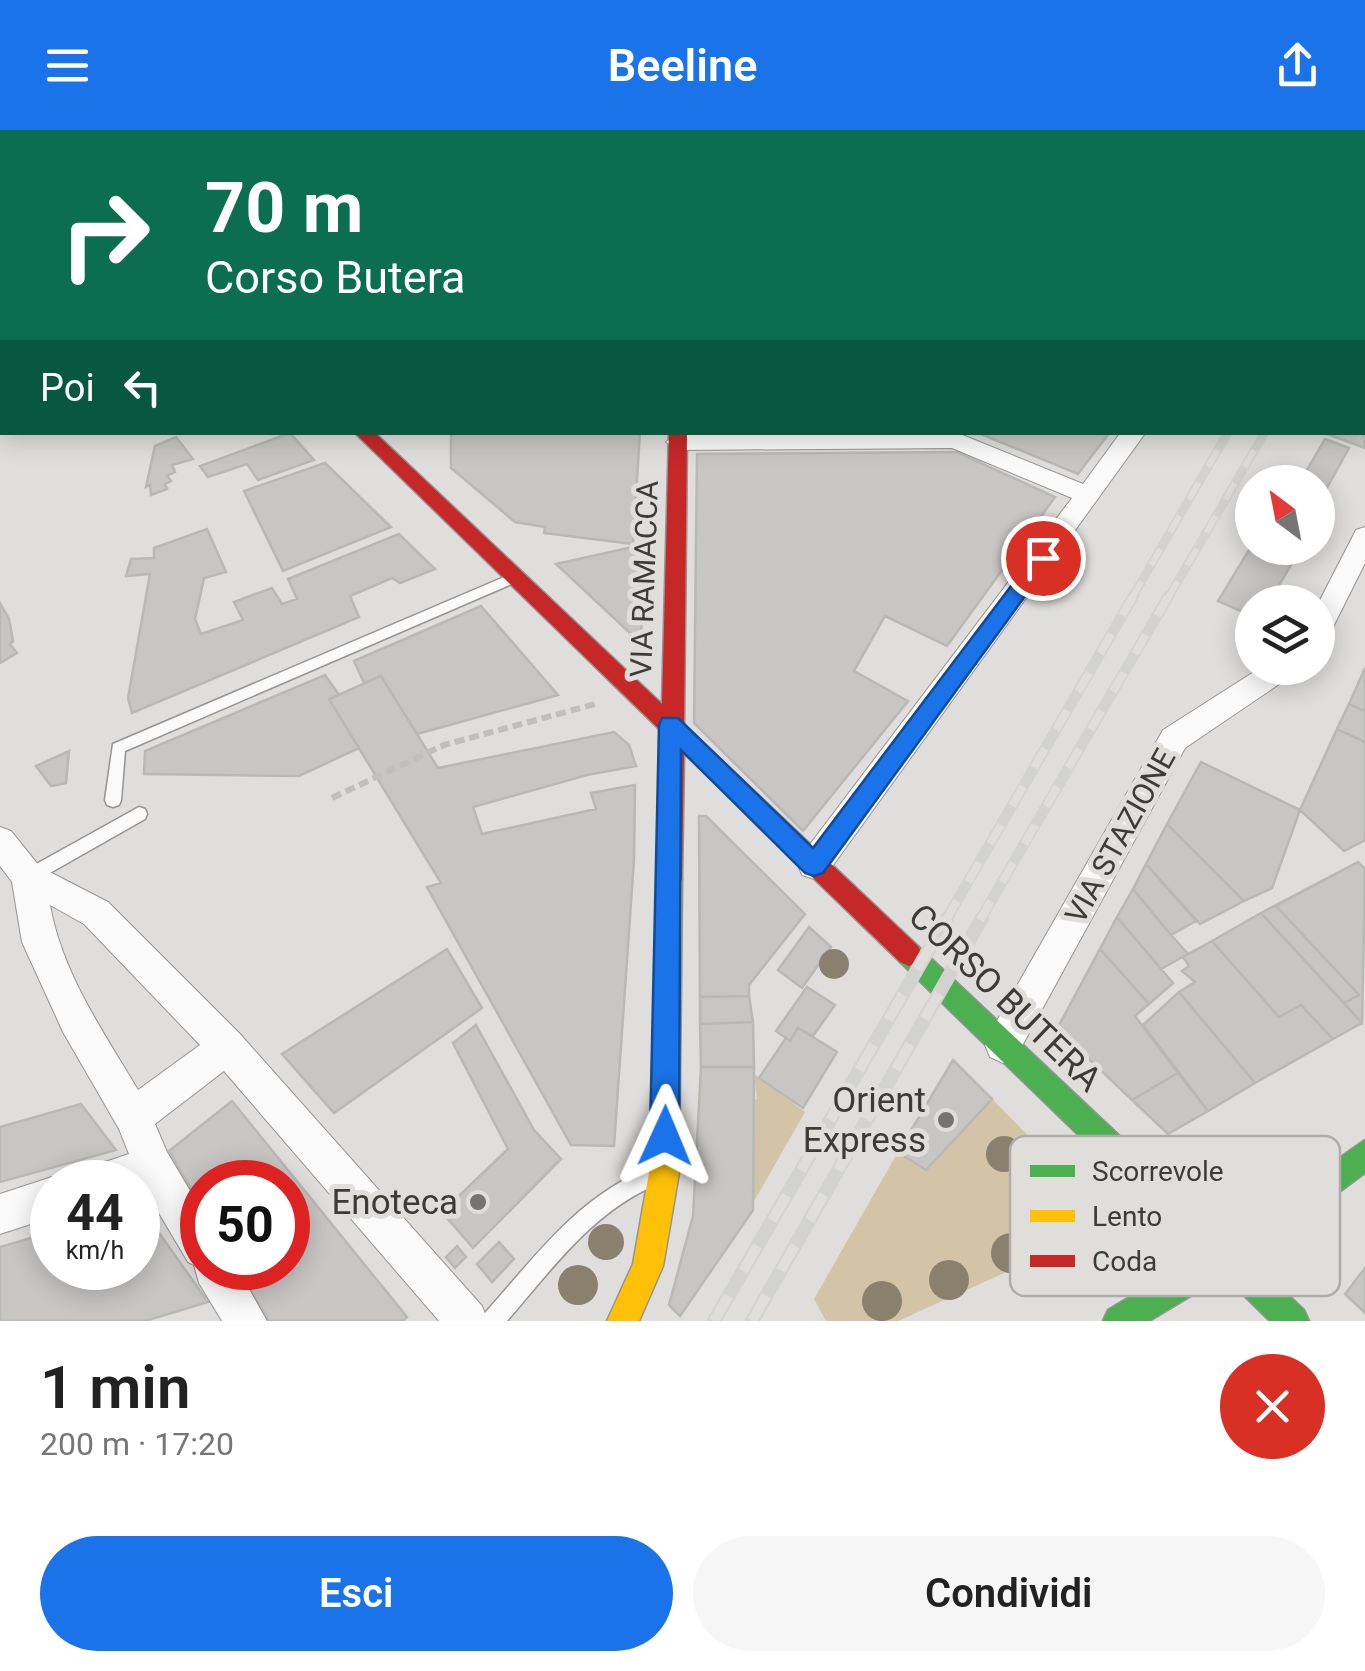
<!DOCTYPE html>
<html lang="it">
<meta charset="utf-8">
<style>
:root{--surface:#fff;--page:#f6f6f6;--text:#222;--muted:#767676;--accent:#1a73e8}
body{margin:0;font-family:Roboto,sans-serif;background:var(--page);color:var(--text);height:100vh;display:flex;flex-direction:column;font-size:38px;white-space:nowrap}
*{box-sizing:border-box;margin:0}
p{font-size:32px;color:var(--muted)}
.icon{flex:none;width:55px;height:55px;fill:none;stroke:currentColor;stroke-width:2;stroke-linecap:round;stroke-linejoin:round}
.map{position:relative;height:1191px;overflow:hidden}
.sheet{display:flex;flex-direction:column;background:var(--surface);flex:1}
.sheet>*{flex:none}
.top-card{position:absolute;left:0px;top:0px;width:1365px;height:305px;box-shadow:0 5px 25px #0003;background:#0b6e4f;color:#fff;overflow:hidden}
.needle{width:65px;rotate:328deg}
.controls{position:absolute;left:1235px;top:335px;display:grid;gap:20px}
.controls a{display:grid;place-items:center;width:100px;height:100px;border-radius:50%;background:var(--surface);box-shadow:0 5px 25px #0003;font-size:50px}
.speed{position:absolute;left:30px;top:1030px;display:flex;gap:20px;font-size:50px;font-weight:700;text-align:center}
.speed>*{display:grid;place-content:center;width:130px;height:130px;border-radius:50%;background:var(--surface);box-shadow:0 5px 25px #0003;line-height:1}
.speed small{font-size:25px;font-weight:400}
.speed .limit{border:15px solid #d22;background:#fff;color:#111}
.pin{position:absolute;display:grid;place-items:center;width:85px;height:85px;color:#fff;margin:-42px;border:5px solid #fff;border-radius:50%;box-shadow:0 2px 10px #0007}
.me{position:absolute;width:110px;margin:-55px;rotate:1deg;stroke-linejoin:round;filter:drop-shadow(0 0 8px #0008)}
.turn{display:flex;align-items:center;gap:35px;height:210px;padding:0 40px;font-size:45px}
.turn .icon{width:130px;height:130px;stroke-width:2.5}
.turn b{display:block;font-size:70px;line-height:85px}
.then{display:flex;align-items:center;height:95px;padding:0 40px;background:#0003;gap:20px;font-size:38px}
.round{display:grid;place-items:center;flex:none;width:105px;height:105px;border-radius:52px;background:var(--page)}
.summary{display:flex;align-items:center;justify-content:space-between;height:170px;padding:0 40px}
h1{font-size:60px;font-weight:600;line-height:75px}
.cta{display:flex;gap:20px;margin-top:auto;padding:20px 40px}
.cta a{flex:1;height:115px;border-radius:60px;background:var(--accent);color:#fff;font-size:40px;font-weight:600;line-height:115px;text-align:center}
.cta a+a{background:var(--page);color:var(--text)}
header{display:flex;justify-content:space-between;align-items:center;height:130px;padding:0 40px;background:var(--accent);color:#fff;font-size:45px;font-weight:600}
.map>svg:first-child{display:block}
</style>
<header><svg class="icon" aria-label="menu" viewBox="0 0 24 24"><path d="M4 6h16M4 12h16M4 18h16"/></svg>Beeline<svg class="icon" aria-label="share" viewBox="0 0 24 24"><path d="M12 15V3M7 8l5-5 5 5M5 13v7h14v-7"/></svg></header>
<div class="map">
<svg width="1365" height="1191" viewBox="0 0 1365 1191">
<rect width="100%" height="100%" fill="#dfdedc"/>
<!-- green -->
<path fill="#d3c4a7" d="M754,944L805,982L753,1073L752,971L757,969Z
M992,969L1115,1093L898,1191H826L814,1169L898,1022Z"/>
<!-- building -->
<path fill="#c7c6c5" stroke="#b8b8b6" stroke-width="2.5" d="M229,0H332L330,2Z
M1362,298L1365,318L1322,302H1362Z
M451,302H640L633,414L544,403L545,397L515,392L451,338Z
M976,302H1110L1078,344Z
M290,303L314,330L258,350L247,334L208,347L200,336Z
M176,307L193,329L172,335L175,342L167,346L171,351L165,354L167,359L151,365L150,355L146,357L155,316Z
M1325,309L1349,318L1318,374V352H1300Z
M957,322L1055,367L947,516L885,486L854,541L908,571L803,701L694,593L697,324Z
M325,333L391,397L283,441L244,361Z
M207,399L226,442L204,448L195,489L201,504L243,490L234,472L272,458L282,474L297,469L288,449L399,404L435,439L400,453L392,448L350,466L359,487L132,583L128,568L150,444L126,446L131,429L154,428V418Z
M646,414L641,504L632,505L556,434Z
M1252,415L1294,430L1269,472H1252V486L1218,471Z
M0,473L9,489L13,511L10,514L17,523L0,533Z
M481,476L558,565L417,604L381,546L364,553L354,531Z
M1365,538V581L1349,574Z
M325,545L339,565L329,569L359,618L299,646L144,644L145,621Z
M381,546L438,638L614,602L629,615L636,636L587,645L473,677L482,704L596,679L591,663L635,655L634,730L614,1016L571,1015L427,757L441,753L329,569Z
M1349,574L1365,581V612L1337,599Z
M1337,599L1365,612V710L1344,721L1300,680Z
M69,621L66,653L51,656L36,636Z
M1201,632L1300,680L1272,758L1244,771L1167,694Z
M699,686H706L805,784L749,855V866L700,867Z
M1167,694L1244,771L1200,794L1146,734Z
M1358,732L1365,739L1362,893L1261,783Z
M1358,732L1365,739L1362,893L1344,873L1359,865L1276,776Z
M1146,734L1196,791L1171,805L1133,759Z
M1133,759L1171,805L1188,824L1161,839L1117,787Z
M1261,783L1344,873L1362,893L1333,909L1301,875L1279,887L1212,811Z
M1117,787L1173,853L1149,874L1100,819Z
M809,797L831,817L802,858L778,840Z
M1212,811L1279,887L1301,875L1333,909L1255,953L1179,862L1195,852L1182,841L1189,836L1183,827Z
M447,819L482,878L334,983L282,924Z
M1100,819L1149,874L1135,886L1178,943L1132,970L1057,899Z
M807,857L835,875L813,906L798,898L790,911L776,901Z
M1179,862L1255,953L1208,981L1143,895Z
M749,866L753,892L700,894V867Z
M753,892L754,937H701L700,894Z
M476,895L534,1000L561,1029L473,1118L442,1082L508,1019L453,913Z
M798,898L837,922L803,978L759,948L786,908L790,911Z
M953,930L992,969L926,1040L898,1022Z
M701,937H754L753,1080L680,1186L669,1175L693,1086Z
M1178,943L1208,981L1168,1004L1132,970Z
M232,971L407,1187L403,1191H269L237,1138H288V1052H202V1078L169,1021Z
M81,974L116,1020L0,1052V997Z
M140,1076L208,1172L145,1191H0V1117L52,1102V1138H138Z
M499,1112L514,1129L492,1152L477,1134Z
M457,1116L466,1127L455,1138L446,1127Z
M1365,1138V1183L1345,1164Z"/>
<g fill="none" stroke-linecap="round" stroke-linejoin="round">
<defs>
<path id="lane" d="M216,0H224V2H216Z
M307,0H324L321,2H306Z
M516,442L523,447L521,450L125,621L121,670L119,675L113,677L107,675L105,670L113,614Z
M139,677L145,679L147,684L145,689L34,752L28,754L22,752L20,747L22,742Z
M651,1037L658,1040L661,1047L658,1054C593,1081 552,1139 507,1191H482L485,1183C537,1125 576,1068 651,1037Z"/>
<path id="street" d="M673,0H699L701,2H675Z
M955,302L1083,354L1121,302H1146L826,745L814,749L802,745L798,735L802,725L1072,368L952,318L678,320L666,312L678,304Z
M1365,397V433L1328,507L1318,510V474L1356,400Z
M1260,538H1295L1291,546L1185,618L1016,927L1003,933L990,927L985,915L990,903L1163,600Z
M0,697L11,701L40,737L108,772L240,904L482,1176L488,1191H439L224,941L155,994L167,1022L202,1081V1138H237L267,1191H222L199,1153L194,1135L188,1132L144,1058L138,1060V1052H81L87,1038L129,1024L119,999L63,902L22,812L12,752L0,736ZM50,775L84,794L200,915L138,960C103,901 62,843 50,775Z
M52,1047L65,1052H52V1087L0,1104V1064Z"/>
<path id="fast" d="M909,812L918,816L1227,1107L1365,1010V1043L1250,1128L1304,1180L1309,1191H1270L1224,1146L1149,1191H1103L1108,1180L1201,1124L900,832L896,824L900,816Z"/>
<path id="slow" d="M670,738L679,741L682,749L679,1043L663,1136L639,1191H607L633,1134L649,1043L658,749L661,741Z"/>
<path id="jam" d="M35,0H49L51,2H37Z
M354,302H374L662,574L669,302H687L684,595L918,816L922,824L918,832L909,836L900,832L684,623L682,749L679,757L670,760L661,757L658,749L661,601Z"/>
</defs>
<!-- lane casing -->
<use href="#lane" stroke="#959493" stroke-width="3"/>
<!-- street casing -->
<use href="#street" stroke="#959493" stroke-width="2"/>
<!-- fast casing -->
<use href="#fast" stroke="#959493" stroke-width="3"/>
<!-- slow casing -->
<use href="#slow" stroke="#959493" stroke-width="3"/>
<!-- jam casing -->
<use href="#jam" stroke="#959493" stroke-width="3"/>
<!-- path-far2 -->
<path stroke="#bfbfbd" stroke-width="4" stroke-dasharray="6 4" stroke-linecap="butt" d="M1362,116L1365,112
M1362,193L1365,188"/>
<!-- path-far1 -->
<path stroke="#bfbfbd" stroke-width="5" stroke-dasharray="9 4" stroke-linecap="butt" d="M1351,302L1365,308"/>
<!-- path -->
<path stroke="#bfbfbd" stroke-width="6" stroke-dasharray="10 5" stroke-linecap="butt" d="M332,668L444,615L599,573"/>
<!-- lane -->
<use href="#lane" fill="#fafafa" fill-rule="evenodd"/>
<!-- street -->
<use href="#street" fill="#fafafa" fill-rule="evenodd"/>
<!-- fast -->
<use href="#fast" fill="#4caf50" fill-rule="evenodd"/>
<!-- slow -->
<use href="#slow" fill="#ffc107" fill-rule="evenodd"/>
<!-- jam -->
<use href="#jam" fill="#c62828" fill-rule="evenodd"/>
<defs>
<path id="rail-far3" d="M1362,96L1365,93
M1362,142L1365,138"/>
<path id="rail-far2" d="M1132,468L1228,302
M1168,468L1265,302"/>
<path id="rail-far1" d="M946,790L1134,465
M980,790L1169,465"/>
<path id="rail" d="M714,1191L947,788
M752,1191L982,788"/>
</defs>
<!-- rail-far3 casing -->
<use href="#rail-far3" stroke="#d2d2d1" stroke-width="8"/>
<!-- rail-far2 casing -->
<use href="#rail-far2" stroke="#d2d2d1" stroke-width="9"/>
<!-- rail-far1 casing -->
<use href="#rail-far1" stroke="#d2d2d1" stroke-width="11"/>
<!-- rail casing -->
<use href="#rail" stroke="#d2d2d1" stroke-width="14"/>
<!-- rail-far3 -->
<use href="#rail-far3" stroke="#e0dedb" stroke-width="5" stroke-dasharray="15" stroke-linecap="butt"/>
<!-- rail-far2 -->
<use href="#rail-far2" stroke="#e0dedb" stroke-width="6" stroke-dasharray="19" stroke-linecap="butt"/>
<!-- rail-far1 -->
<use href="#rail-far1" stroke="#e0dedb" stroke-width="8" stroke-dasharray="22" stroke-linecap="butt"/>
<!-- rail -->
<use href="#rail" stroke="#e0dedb" stroke-width="10" stroke-dasharray="29" stroke-linecap="butt"/>
</g>
<!-- trees -->
<g fill="#89806d">
<circle cx="834" cy="834" r="15"/>
<circle cx="1004" cy="1024" r="18"/>
<circle cx="606" cy="1112" r="18"/>
<circle cx="1011" cy="1123" r="20"/>
<circle cx="949" cy="1150" r="20"/>
<circle cx="578" cy="1155" r="20"/>
<circle cx="882" cy="1171" r="20"/>
</g>
<!-- route -->
<path fill="#1a73e8" stroke="#114b97" stroke-width="2.5" d="M1043,421L1053,428L1050,432L823,743L814,746L805,743L681,620L679,1006L675,1016L665,1020L654,1016L650,1006L659,595L662,588H678L813,718L1036,423Z"/>
<!-- markers -->
<g fill="#757473" stroke="#e0dedb" stroke-width="4">
<circle cx="946" cy="990" r="10"/>
<circle cx="478" cy="1072" r="10"/>
</g>
<g text-anchor="middle" dominant-baseline="central" stroke-width="10" stroke-linejoin="round" paint-order="stroke">
<!-- street labels -->
<g font-size="30" fill="#3c3b3a" stroke="#e0dedb">
<text transform="translate(644 449) rotate(-88)">VIA RAMACCA</text>
<text transform="translate(1120 706) rotate(-61)">VIA STAZIONE</text>
</g>
<!-- near-street labels -->
<g font-size="35" fill="#3c3b3a" stroke="#e0dedb">
<text transform="translate(1005 868) rotate(44)">CORSO BUTERA</text>
</g>
<!-- near-poi labels -->
<g font-size="35" fill="#3c3b3a" stroke="#e0dedb" text-anchor="end">
<text x="926" y="970">Orient<tspan x="926" dy="40">Express</tspan></text>
<text x="458" y="1072">Enoteca</text>
</g>
</g>
<!-- legend -->
<rect x="1010" y="1006" width="330" height="160" rx="15" fill="#e0dedb" stroke="#afadab" stroke-width="2.5"/>
<rect x="1030" y="1035" width="45" height="12" fill="#4caf50"/>
<rect x="1030" y="1080" width="45" height="12" fill="#ffc107"/>
<rect x="1030" y="1125" width="45" height="12" fill="#c62828"/>
<g font-size="28" fill="#3c3b3a">
<text x="1092" y="1051">Scorrevole</text>
<text x="1092" y="1096">Lento</text>
<text x="1092" y="1141">Coda</text>
</g>
</svg>
<div class="controls">
<a><svg class="needle" viewBox="-14 -14 28 28"><path d="M0-13l5 13h-10z" fill="#e53935"/><path d="M0 13l5-13h-10z" fill="#767676"/></svg></a>
<a><svg class="icon" aria-label="layers" viewBox="0 0 24 24"><path d="M12 4l9 5-9 5-9-5zM3 14l9 5 9-5"/></svg></a>
</div>
<div class="speed"><div>44<small>km/h</small></div><div class="limit">50</div></div>
<div class="pin" style="left:1043px;top:428px;background:#d93025"><svg class="icon" aria-label="arrive" viewBox="0 0 24 24"><path d="M6 21V4h12l-3 4 3 4H6"/></svg></div>
<svg class="me" style="left:665px;top:1006px" viewBox="-20 -20 40 40"><path d="M0-17L14 15 0 8-14 15z" fill="#1a73e8" stroke="#fff" stroke-width="4"/></svg>
<div class="top-card">
<div class="turn"><svg class="icon" aria-label="right" viewBox="0 0 24 24"><path d="M7 20v-9h11M14 6l5 5-5 5"/></svg><div><b>70 m</b>Corso Butera</div></div>
<div class="then">Poi<svg class="icon" aria-label="left" viewBox="0 0 24 24"><path d="M17 20v-9H6M10 6l-5 5 5 5"/></svg></div>
</div>
</div>
<section class="sheet">
<div class="summary"><div><h1>1 min</h1><p>200 m · 17:20</p></div><a class="round" style="background:#d93025;color:#fff"><svg class="icon" aria-label="close" viewBox="0 0 24 24"><path d="M6 6l12 12M18 6L6 18"/></svg></a></div>
<div class="cta"><a>Esci</a><a>Condividi</a></div>
</section>
